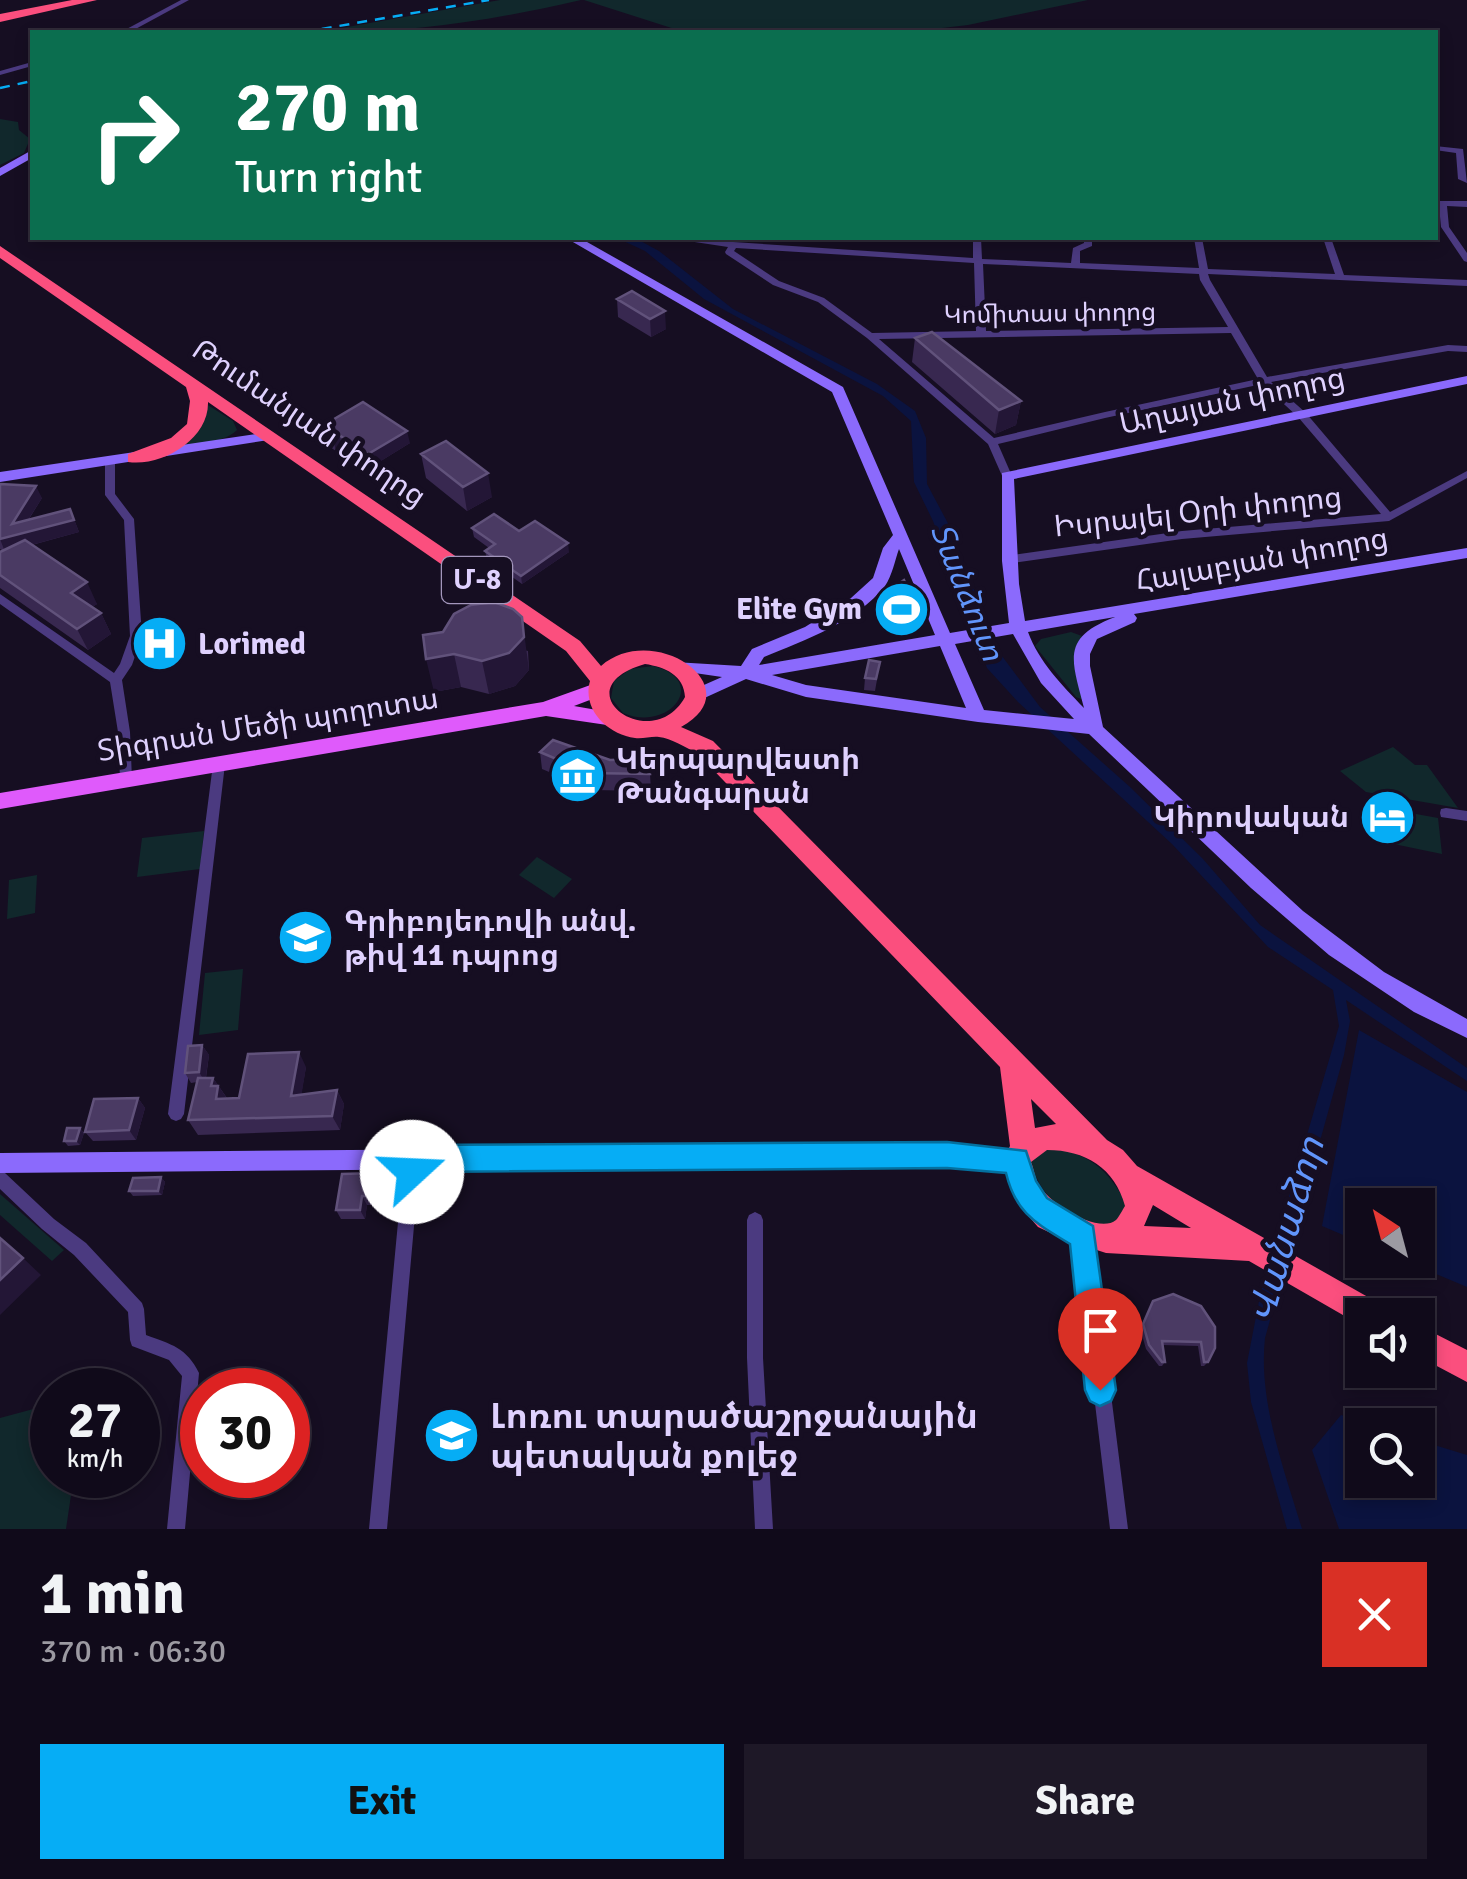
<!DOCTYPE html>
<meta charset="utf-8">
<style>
:root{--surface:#100a1a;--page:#1e1827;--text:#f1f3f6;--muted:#9c9aa2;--line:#302b39;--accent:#06adf5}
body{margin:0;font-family:Signika,"Noto Sans Armenian",sans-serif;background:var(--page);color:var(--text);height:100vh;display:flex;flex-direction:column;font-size:38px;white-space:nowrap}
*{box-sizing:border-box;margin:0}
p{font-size:32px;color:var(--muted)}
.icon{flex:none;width:55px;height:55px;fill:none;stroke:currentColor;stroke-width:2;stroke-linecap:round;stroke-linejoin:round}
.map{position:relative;height:1529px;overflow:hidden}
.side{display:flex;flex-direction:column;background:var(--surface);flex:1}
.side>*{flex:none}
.banner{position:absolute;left:30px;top:30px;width:1408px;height:210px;border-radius:0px;box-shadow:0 5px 15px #0003,0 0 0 2px var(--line);background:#0b6e4f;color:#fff;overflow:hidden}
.needle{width:65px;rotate:324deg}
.buttons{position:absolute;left:1345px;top:1188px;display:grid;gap:20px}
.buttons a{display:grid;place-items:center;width:90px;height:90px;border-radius:0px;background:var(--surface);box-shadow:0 5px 15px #0003,0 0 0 2px var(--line);font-size:50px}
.speed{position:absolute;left:30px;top:1368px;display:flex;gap:20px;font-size:50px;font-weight:700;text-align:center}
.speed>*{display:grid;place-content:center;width:130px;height:130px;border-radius:50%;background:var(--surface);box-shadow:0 5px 15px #0003,0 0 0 2px var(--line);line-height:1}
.speed small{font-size:25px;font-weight:400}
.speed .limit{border:15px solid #d22;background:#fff;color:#111}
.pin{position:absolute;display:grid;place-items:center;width:85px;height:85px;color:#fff;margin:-102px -42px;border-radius:50% 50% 50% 0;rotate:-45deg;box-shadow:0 0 10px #0007}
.pin .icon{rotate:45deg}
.me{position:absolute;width:110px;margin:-55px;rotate:70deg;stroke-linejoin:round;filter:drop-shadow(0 0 8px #0008)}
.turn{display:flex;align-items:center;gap:35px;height:210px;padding:0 40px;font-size:45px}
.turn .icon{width:130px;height:130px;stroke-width:2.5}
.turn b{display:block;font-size:70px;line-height:85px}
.round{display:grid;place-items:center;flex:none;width:105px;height:105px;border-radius:0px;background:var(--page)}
.head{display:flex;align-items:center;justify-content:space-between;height:170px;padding:0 40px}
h1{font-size:60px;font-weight:700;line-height:75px}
.action{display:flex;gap:20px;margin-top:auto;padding:20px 40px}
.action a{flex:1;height:115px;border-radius:0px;background:var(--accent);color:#111;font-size:40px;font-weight:700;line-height:115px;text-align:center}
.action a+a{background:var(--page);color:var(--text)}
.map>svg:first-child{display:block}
</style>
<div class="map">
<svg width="1467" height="1529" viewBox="0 0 1467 1529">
<rect width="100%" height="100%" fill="#160e22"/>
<!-- green -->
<path fill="#11282c" d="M500,0H581C489,21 413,33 319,32Z
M584,0H1088L968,25L908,32H684Z
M0,119L18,122L19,130L30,139L24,153L0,165Z
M203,402L233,421L237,430C221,445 191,444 169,447L179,443Z
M1071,632L1082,636L1077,645L1086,701L1076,697L1035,646L1041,639Z
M653,666C710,680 670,733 623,713L611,698L614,681L630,669Z
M1393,747L1415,765H1427L1458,808L1366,792L1340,771Z
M1372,806L1438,818L1442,854L1384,842L1374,834Z
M204,831L200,869L137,877L142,838Z
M537,857L572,879L554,898L519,875Z
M37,875L35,913L7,919L9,880Z
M243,969L238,1030L199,1035L205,973Z
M1044,1146C1091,1154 1105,1166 1129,1207L1112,1225C1072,1228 1037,1196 1030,1157Z
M0,1194L64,1250L52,1261L0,1215Z
M52,1404V1475H74L66,1529H0V1418Z"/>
<!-- water -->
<path fill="#0b133f" d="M617,238H635L659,251L733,309L877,384L915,411L926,438L927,484L951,529L996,648L1040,707L1130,787L1203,859L1260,925L1467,1068V1081L1346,1000L1350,1021L1344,1055L1265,1338C1258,1401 1284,1469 1302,1529H1287L1251,1402L1247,1363L1261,1291L1339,1026L1333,990L1268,947L1172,844L1018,702L987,668L933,521L914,482L911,421L883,396L704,299L645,251Z
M1359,1030L1467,1092V1287L1403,1260H1418V1205H1362V1243L1322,1226Z
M1341,1415L1372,1425H1362V1480H1418V1440L1467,1455V1529H1339L1312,1450Z"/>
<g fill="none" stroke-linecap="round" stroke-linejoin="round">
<!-- street -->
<path fill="#4b3a80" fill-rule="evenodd" d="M181,0H189L130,32H121Z
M32,62V66L0,75V71Z
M1435,146L1463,149L1467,183L1458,179L1456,153L1435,150Z
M1435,201H1467V207L1447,206L1449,227L1467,253V262L1464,261L1441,227L1439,206L1435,205Z
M684,238H702L733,242L973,258V238H981L982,259L1071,263L1073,248L1084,243V238H1092V246L1080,251V263L1199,268L1194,238H1202L1208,269L1335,274L1323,238H1331L1344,275L1467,280V286L1208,274L1210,280L1267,377L1448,345L1467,346V352L1448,351L1271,382L1306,413L1390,512L1467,471V478L1389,521L1182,539L1012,563L1008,562L1006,559L1008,556L1012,555L1182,531L1381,514L1298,417L1262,384L1105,418L998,444L1012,476L1011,478H1003L988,444L867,338L818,302L773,285L726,254L725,252L728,247L688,241ZM736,248L974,263L976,331L872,333L824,298L779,281L734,251ZM983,264L1199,274L1200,280L1228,327L986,331ZM1231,333L1258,379L1105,412L994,438L879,339Z
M110,459L115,462V494L134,519L142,636L132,665L122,680L130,732L132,779L130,782H122L120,779L118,732L110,682L0,604V594L114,673L120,664L130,636L124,520L105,495V462Z
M219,759L223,761L225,764L184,1114L181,1119L176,1121L171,1119L168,1114L213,764L215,761Z
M1446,808L1467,811V821L1441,817L1440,813L1441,809Z
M412,1152L417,1154L420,1159L387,1529H369L404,1159L407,1154Z
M0,1171L5,1173L54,1219L86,1243L142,1303L144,1309L146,1335C171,1344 187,1348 199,1373L185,1529H167L182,1376L169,1360L132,1346L130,1340L128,1312L74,1255L42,1229L0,1189Z
M755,1212L761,1215L763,1220V1358L773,1529H755L747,1358V1220L749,1215Z
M1083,1228L1089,1230L1091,1236L1128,1529H1110L1075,1236L1077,1230Z"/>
<!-- secondary -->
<path fill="#8b6afc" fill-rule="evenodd" d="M32,150V158L0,176V168Z
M566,238H580L843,387L950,633L1009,623L1002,561V473L1467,376V384L1014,479L1019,584L1025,621L1467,548V558L1134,614L1137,618L1135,622L1097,639L1090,654V666L1103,727L1303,911L1384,972L1467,1019V1038L1414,1012L1329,955L1251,888L1089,734L978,722L806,697L746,679L700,700H688L686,696L688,692L722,677L674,670L672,666L674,662L741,666L752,649L805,627L851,598L873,578L883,548L893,535L832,392ZM899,549L935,635L759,665L764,657C805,640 856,622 885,586C892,576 895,560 899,549ZM1115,617C1060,638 1072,660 1084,708C1062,685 1039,662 1028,632ZM1013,634L1041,683L1074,719L984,710L955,644ZM940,646L966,708L806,685L772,675Z
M270,432L277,436L275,439L0,482V472Z
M947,1145L1017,1150L1025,1153L1028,1160L1025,1167L1017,1170L947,1165L0,1173V1153Z"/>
<!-- primary -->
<path fill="#df5afb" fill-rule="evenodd" d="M596,683L603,685L606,690L603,695L574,706L614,713L617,718L614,723L607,725L546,716L0,809V793L543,702Z"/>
<!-- highway -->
<path fill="#fb4f7e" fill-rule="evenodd" d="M72,0H97L0,22V14Z
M0,246L580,641L601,666C654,620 753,688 681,727L713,741L1107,1140L1123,1150L1137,1166L1382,1305L1387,1315H1362V1326L1249,1261L1106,1253L1066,1240L1038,1227L1018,1204L1003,1160L1010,1146L1000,1067L697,753C686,748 671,738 659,737C652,736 643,739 635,738C607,734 582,709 590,681L566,651L208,402C209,439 162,467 128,462V454L171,438L187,424L190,401L186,387L0,258ZM645,664C665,667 684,675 685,697C652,757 559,689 645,664ZM1031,1099L1056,1124L1035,1128ZM1047,1150C1085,1150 1115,1168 1125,1206C1123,1209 1119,1217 1116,1220C1098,1235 1048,1202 1039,1185C1035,1179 1034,1169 1031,1162ZM1153,1205L1191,1228L1144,1226Z
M1418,1325L1467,1350V1382L1418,1356Z"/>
<!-- rail -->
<path stroke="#06adf5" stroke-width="2.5" stroke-dasharray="10 8" stroke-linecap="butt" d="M304,32L489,0
M0,88L32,81"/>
</g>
<!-- wall -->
<path fill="#382850" d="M617,299L666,329L651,337L618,317Z
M915,338L1021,401L1016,425L995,434L912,362Z
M324,425L410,443L371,467L343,447L336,451L325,444L322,432L326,430Z
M421,454L492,497L467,511L426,478Z
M0,484L42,498L29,519L70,509L79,532L32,545L97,604L92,607L101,613L111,634L88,650L0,588V552L3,551L0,549Z
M472,528L519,531L569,552L522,584L487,559L485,551L489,548L474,537Z
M889,590L915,617L897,621L888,602Z
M443,632L528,651L529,670L515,686L489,694L461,687L434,692Z
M878,674L875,691L864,690L865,678Z
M540,752L650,774L651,791L592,790L542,769Z
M202,1045L209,1055L206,1078H213L227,1098H239L306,1067L301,1095L337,1090L344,1104L340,1130L198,1135L188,1120L197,1082L191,1083L185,1073Z
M138,1098L145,1108L136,1140L93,1141L85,1132Z
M80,1128L84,1133L80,1145L68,1146L64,1141Z
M377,1173L381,1182L378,1205H367L365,1219H341L336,1210Z
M161,1177L165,1182L162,1195L133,1196L129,1191Z
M1153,1301L1201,1306L1208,1362L1204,1366H1201L1198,1346L1162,1345L1165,1362L1162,1366H1159L1146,1349L1140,1328Z"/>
<!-- shaded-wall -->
<path fill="#231636" d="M665,311L666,329L651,337L650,319Z
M1021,401L1016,425L995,434L999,410Z
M407,431L410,443L371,467L368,454Z
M339,435L343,447L336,451L333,439Z
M488,473L492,497L467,511L463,487Z
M36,486L42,498L19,534L70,509L79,532L5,552L0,539Z
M568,543L569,552L522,584L521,576Z
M87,582L97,604L82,614L71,593Z
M916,605L915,617L897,621L898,609Z
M101,613L111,634L88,650L77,629Z
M522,617L529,670L515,686L489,694L482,661Z
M454,654L461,687L434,692L426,659Z
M202,1045L209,1055L205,1082L199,1072Z
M299,1052L306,1067L299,1111L291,1096Z
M213,1078L228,1100L216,1099L211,1086Z
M337,1090L344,1104L340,1130L332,1116Z
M138,1098L145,1108L136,1140L129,1130Z
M80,1128L84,1133L80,1145L76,1141Z
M377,1173L381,1182L378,1205L373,1196Z
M161,1177L165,1182L162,1195L158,1191Z
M362,1196L367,1205L365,1219L360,1210Z
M23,1258L41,1275L0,1315V1280Z"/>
<!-- building -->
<path fill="#4a3a63" stroke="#61527b" stroke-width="2.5" d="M632,291L665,311L650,319L617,299Z
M932,332L1021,401L999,410L915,338Z
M363,402L407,431L368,454L339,435L333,439L322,432L329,428L324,425Z
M446,441L488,473L463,487L421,454Z
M0,484L36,486L12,524L70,509L74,520L0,539Z
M494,514L519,531L535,521L568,543L521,576L485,551L495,544L472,528Z
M25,540L87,582L71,593L101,613L77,629L0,575V552Z
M904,580L916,605L898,609L889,590Z
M494,602L513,609L522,617L524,637L509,653L482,661L454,654L426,659L423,635L443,632L454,614L471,605Z
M869,660L880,662L876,679L865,678Z
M553,740L610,760L648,759L650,774L589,773L540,752Z
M202,1045L199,1072L185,1073L188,1046Z
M299,1052L291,1096L337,1090L332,1116L188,1120L198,1078H213L211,1086H218L216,1099L239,1098L248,1054Z
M138,1098L129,1130L85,1132L94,1099Z
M67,1128H80L76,1141H64Z
M377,1173L373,1196H362L360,1210H336L342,1174Z
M161,1177L158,1191H129L133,1178Z
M0,1238L23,1258L0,1280Z
M1173,1294L1201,1306L1215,1327V1348L1208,1362H1204L1201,1342L1162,1341L1165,1362H1162L1149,1345L1143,1324L1153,1301Z"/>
<!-- route -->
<path fill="#06adf5" stroke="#04709f" stroke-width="2.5" d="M947,1142L1026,1151L1036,1181L1047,1198L1093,1226L1116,1390L1111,1401L1100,1406L1090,1401L1085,1390L1070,1244C1036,1223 1016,1214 1006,1173L947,1168L426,1172L422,1181L412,1185L402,1181L398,1172L402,1149L412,1145Z"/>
<!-- icons -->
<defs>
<symbol id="stadium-disc" viewBox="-11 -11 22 22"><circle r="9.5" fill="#06adf5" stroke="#160e22"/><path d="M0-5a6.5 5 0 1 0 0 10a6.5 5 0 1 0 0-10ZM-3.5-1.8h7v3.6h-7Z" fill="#fff"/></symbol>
<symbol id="hospital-disc" viewBox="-11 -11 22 22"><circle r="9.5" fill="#06adf5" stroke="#160e22"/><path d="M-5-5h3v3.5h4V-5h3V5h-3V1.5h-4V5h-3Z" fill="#fff"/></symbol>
<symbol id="museum-disc" viewBox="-11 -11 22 22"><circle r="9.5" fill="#06adf5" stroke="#160e22"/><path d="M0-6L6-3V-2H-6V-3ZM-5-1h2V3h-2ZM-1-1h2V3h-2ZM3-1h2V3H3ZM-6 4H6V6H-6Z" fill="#fff"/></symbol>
<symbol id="hotel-disc" viewBox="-11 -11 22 22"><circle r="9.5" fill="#06adf5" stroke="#160e22"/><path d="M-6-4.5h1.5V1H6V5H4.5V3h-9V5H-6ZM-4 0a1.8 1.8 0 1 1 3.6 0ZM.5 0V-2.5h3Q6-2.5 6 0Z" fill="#fff"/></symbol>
<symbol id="school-disc" viewBox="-11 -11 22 22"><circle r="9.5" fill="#06adf5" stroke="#160e22"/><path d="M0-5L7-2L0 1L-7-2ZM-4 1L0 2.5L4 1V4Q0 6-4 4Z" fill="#fff"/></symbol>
<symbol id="university-disc" viewBox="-11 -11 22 22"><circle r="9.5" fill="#06adf5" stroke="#160e22"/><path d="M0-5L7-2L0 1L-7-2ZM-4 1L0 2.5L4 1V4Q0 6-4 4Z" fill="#fff"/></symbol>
</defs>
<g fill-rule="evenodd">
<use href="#stadium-disc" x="870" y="578" width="63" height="63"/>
<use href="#hospital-disc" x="128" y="612" width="63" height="63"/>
<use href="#museum-disc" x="546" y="744" width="63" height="63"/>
<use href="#hotel-disc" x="1356" y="786" width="63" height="63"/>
<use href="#school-disc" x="274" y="906" width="63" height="63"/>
<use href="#university-disc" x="420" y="1404" width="63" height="63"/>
</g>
<g text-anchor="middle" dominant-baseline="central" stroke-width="9" stroke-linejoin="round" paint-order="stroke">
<!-- far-street labels -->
<g font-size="25" fill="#dfd1fe" stroke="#160e22">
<text transform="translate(1050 313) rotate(-1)">Կոմիտաս փողոց</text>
</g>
<!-- shield labels -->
<rect fill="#160e22" stroke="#a396bc" stroke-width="2.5" x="442" y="557" width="70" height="46" rx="8"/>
<g font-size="28" font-weight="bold" fill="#dfd1fe">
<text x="477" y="580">Մ-8</text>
</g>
<!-- street labels -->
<g font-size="30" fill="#dfd1fe" stroke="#160e22">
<text transform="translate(1232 401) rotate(-12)">Աղայան փողոց</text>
<text transform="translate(309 423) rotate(34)">Թումանյան փողոց</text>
<text transform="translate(1198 512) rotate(-6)">Իսրայել Օրի փողոց</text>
<text transform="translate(1262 560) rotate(-10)">Հալաբյան փողոց</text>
<text transform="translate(268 725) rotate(-9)">Տիգրան Մեծի պողոտա</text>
</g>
<!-- poi labels -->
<g font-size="30" font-weight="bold" fill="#dfd1fe" stroke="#160e22" text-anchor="start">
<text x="862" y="609" text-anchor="end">Elite Gym</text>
<text x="198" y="644">Lorimed</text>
<text x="616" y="759">Կերպարվեստի<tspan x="616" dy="34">Թանգարան</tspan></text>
<text x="1349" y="817" text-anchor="end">Կիրովական</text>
<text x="344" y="921">Գրիբոյեդովի անվ.<tspan x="344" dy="34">թիվ 11 դպրոց</tspan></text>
</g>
<!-- water labels -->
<g font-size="32" font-style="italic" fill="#6195fb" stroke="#160e22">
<text transform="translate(967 592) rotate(68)">Տանձուտ</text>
</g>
<!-- near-poi labels -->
<g font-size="35" font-weight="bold" fill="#dfd1fe" stroke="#160e22" text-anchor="start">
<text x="490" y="1416">Լոռու տարածաշրջանային<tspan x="490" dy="40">պետական քոլեջ</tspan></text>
</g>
<!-- near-water labels -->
<g font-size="38" font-style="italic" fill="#6195fb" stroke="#160e22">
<text transform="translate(1286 1230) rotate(-74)">Վանաձոր</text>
</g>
</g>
</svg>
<div class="buttons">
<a><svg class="needle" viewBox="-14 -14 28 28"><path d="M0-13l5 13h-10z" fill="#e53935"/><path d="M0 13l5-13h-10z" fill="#9c9aa2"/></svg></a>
<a><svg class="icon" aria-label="sound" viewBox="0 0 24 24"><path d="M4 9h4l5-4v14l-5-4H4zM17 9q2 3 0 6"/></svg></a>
<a><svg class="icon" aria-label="search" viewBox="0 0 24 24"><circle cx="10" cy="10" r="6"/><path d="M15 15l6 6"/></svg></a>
</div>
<div class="speed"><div>27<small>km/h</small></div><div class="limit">30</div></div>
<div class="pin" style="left:1100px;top:1390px;background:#d93025"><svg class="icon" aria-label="arrive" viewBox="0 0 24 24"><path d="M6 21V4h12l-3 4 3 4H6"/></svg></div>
<svg class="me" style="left:412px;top:1172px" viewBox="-20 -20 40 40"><circle r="19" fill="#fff"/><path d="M0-13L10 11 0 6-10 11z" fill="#06adf5"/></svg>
<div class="banner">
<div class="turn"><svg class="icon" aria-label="right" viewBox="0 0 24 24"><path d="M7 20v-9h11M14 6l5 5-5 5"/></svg><div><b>270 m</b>Turn right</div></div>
</div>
</div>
<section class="side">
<div class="head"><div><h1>1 min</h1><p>370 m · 06:30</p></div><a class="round" style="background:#d93025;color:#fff"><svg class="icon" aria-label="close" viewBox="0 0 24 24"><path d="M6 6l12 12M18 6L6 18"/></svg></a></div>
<div class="action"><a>Exit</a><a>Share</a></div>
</section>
